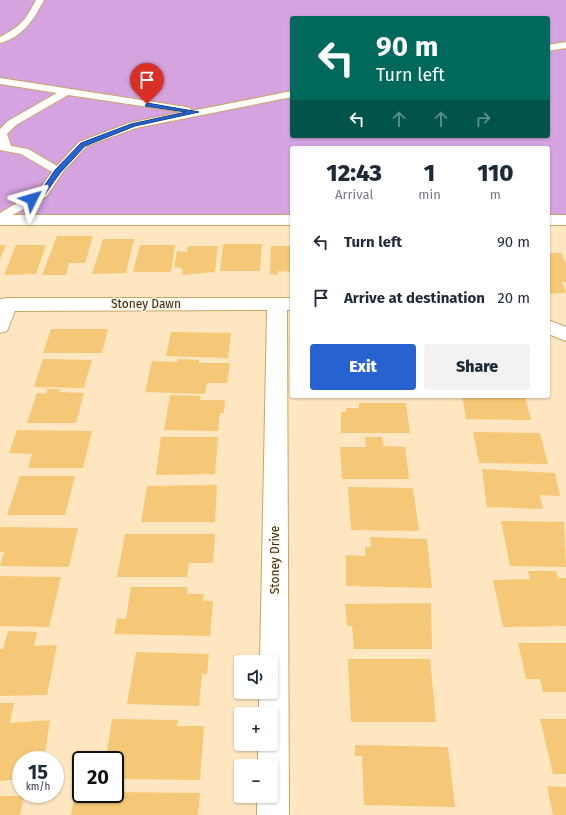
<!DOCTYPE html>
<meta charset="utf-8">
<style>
:root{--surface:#fff;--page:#f2f2f3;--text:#1f2937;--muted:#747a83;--accent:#2763d0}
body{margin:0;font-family:"Fira Sans",sans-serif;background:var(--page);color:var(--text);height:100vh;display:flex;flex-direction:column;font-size:15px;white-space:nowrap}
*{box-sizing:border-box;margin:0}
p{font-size:13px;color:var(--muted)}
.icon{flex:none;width:22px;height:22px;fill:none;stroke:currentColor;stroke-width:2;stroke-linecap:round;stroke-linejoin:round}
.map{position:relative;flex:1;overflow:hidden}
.sheet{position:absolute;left:290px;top:146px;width:260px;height:252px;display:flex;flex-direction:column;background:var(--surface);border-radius:4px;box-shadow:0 1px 3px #0004}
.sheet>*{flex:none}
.hud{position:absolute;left:290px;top:16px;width:260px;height:122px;border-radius:4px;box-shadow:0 1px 3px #0004;background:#00695c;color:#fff;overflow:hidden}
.fabs{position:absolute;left:234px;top:655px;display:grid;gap:8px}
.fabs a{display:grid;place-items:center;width:44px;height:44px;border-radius:4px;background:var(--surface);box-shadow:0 1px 3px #0004;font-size:20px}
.speed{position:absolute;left:12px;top:751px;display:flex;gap:8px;font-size:20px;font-weight:700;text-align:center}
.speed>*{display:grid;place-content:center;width:52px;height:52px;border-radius:50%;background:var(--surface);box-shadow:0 1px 3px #0004;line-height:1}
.speed small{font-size:10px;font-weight:400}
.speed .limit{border:2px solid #111;border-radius:6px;background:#fff;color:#111}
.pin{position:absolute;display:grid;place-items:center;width:34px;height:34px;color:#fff;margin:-41px -17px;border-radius:50% 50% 50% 0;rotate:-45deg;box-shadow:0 0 4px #0007}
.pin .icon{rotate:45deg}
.me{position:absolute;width:44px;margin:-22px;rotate:50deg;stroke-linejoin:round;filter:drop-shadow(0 0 3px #0008)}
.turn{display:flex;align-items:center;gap:14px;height:84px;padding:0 20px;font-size:18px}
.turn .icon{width:52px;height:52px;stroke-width:2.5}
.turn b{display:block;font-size:28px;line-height:34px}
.lanes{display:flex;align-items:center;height:38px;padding:0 20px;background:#0003;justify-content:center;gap:20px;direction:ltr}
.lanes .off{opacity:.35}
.eta{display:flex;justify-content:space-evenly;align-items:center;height:68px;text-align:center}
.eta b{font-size:24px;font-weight:800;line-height:28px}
.cta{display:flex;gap:8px;margin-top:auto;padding:8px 20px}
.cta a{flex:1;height:46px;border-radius:4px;background:var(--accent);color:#fff;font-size:16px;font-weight:800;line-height:46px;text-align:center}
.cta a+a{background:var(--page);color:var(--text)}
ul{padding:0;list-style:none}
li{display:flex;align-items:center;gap:12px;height:56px;padding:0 20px}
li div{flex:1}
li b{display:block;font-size:15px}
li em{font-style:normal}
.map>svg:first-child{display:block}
</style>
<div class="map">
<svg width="566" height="815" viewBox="0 0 566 815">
<rect width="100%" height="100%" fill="#fde6c0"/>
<!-- green -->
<path fill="#d5a3df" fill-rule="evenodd" d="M0,0H566V216H548V148H292V215H0ZM292,18H548V136H292Z"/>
<!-- building -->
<path fill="#f5c877" d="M57,236H93L85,263H69L66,275H42Z
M103,239H134L126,273L92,274Z
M223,244H262L260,271H220Z
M0,245H6L0,259Z
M16,245H46L36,274L4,275Z
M140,245H175L171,272H133Z
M188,246H218L215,272L183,275L182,268L174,267L177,251L187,252Z
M271,246H292V272L278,271V275L270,274Z
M548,253H561L566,264V282H562L566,293L548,294Z
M51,329H108L102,353H43Z
M171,332L231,333L228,358L166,356Z
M43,359L92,360L84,388L34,387Z
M178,359L199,360V363H230L227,383H207L205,394L145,392L152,361L177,362Z
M47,389H60L59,392L84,393L76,423H27L37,393L46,394Z
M170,395L201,396L200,400H225L224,413H220L218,431L164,430Z
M462,396H525L531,420L466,419Z
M359,403H406L410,433H341V412H346V408H359Z
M17,430L92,431L83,468H28L32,454L9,453Z
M473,432L540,433L548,464L479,463Z
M161,437H218L215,474L156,475Z
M365,437H382L383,446L405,447L409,479H342L340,447H366Z
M482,469L555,473L560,496L540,495L543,509L487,507Z
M20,476H75L65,515H7Z
M217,485L215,522H141L147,486Z
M348,487L413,488L419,531L351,530Z
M501,521L564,522L566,567L510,566Z
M0,527L78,528L69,567L0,566L4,552H0Z
M125,534H215L213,563H189L187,577H117Z
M370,537L427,539L432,588L346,586V555L365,556V547H371Z
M528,571H556L558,578H566V626L503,627L493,580L530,579Z
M0,576L61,577L49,627L0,626Z
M131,587H188L187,594H204L203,601H213L210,636L114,634L117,618L126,619Z
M431,603L432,649H354L352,626H347L345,604Z
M8,631L37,632L34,646L57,645L47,695L0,696V649H3Z
M518,643H566V692H543L540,679H526Z
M136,652L209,654L207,674H202L199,706L127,704Z
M348,659H430L436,722H351Z
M0,703H14L10,723L50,720L44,760H21V779L0,781Z
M112,719L178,720L177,726H204L200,780L115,779V760H81V779H74L78,757H106Z
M540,719H566V774H553Z
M355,745L448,747L455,807L364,805L362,756H355Z
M547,786L566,787V815H553Z
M75,792H81V794H115V792L200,793L198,815H71Z
M0,796H24L20,815H0Z"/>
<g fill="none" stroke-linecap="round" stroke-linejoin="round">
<defs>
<path id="lane" d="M36,0H44C34,19 23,37 0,43V37C21,26 25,21 36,0Z
M566,42V48L548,51V45Z
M0,78L186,107L190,108L191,111L292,91V97L136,128L87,146L62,173L47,196L0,222V213L39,190L52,172L21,154L0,150V129L8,121L57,93L0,84ZM68,95L182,112L129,123L79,142L57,166L28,149L11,146L7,134L16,125Z"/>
<path id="street" d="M0,215H292V225H0Z
M548,215H566V225H548Z
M8,298H292V310H287L289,815H257V796H271V766H258V744H271V714H259V692H271V662H260L267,310L15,311L7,331L0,333V299Z
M548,320L566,327V341L548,334Z"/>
</defs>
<!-- lane casing -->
<use href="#lane" stroke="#c9a565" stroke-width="2"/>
<!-- street casing -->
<use href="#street" stroke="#c9a565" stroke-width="2"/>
<!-- lane -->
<use href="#lane" fill="#fff" fill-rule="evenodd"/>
<!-- street -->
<use href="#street" fill="#fff" fill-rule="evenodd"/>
</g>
<!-- route -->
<path fill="#2763d0" stroke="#194087" d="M147,103L199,112L135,126L85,146L60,173L45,194L35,201H30V198L41,191L55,170L81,143L131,124L186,112L145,106Z"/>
<g text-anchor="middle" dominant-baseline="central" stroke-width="3" stroke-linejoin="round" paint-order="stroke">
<!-- street labels -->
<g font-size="12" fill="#37280d" stroke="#fdf6e9">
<text x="146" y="304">Stoney Dawn</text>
<text transform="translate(275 560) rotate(-90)">Stoney Drive</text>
</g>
</g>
</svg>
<div class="fabs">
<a><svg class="icon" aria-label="sound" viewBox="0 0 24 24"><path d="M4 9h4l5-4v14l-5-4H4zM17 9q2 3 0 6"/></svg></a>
<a>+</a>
<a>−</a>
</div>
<div class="speed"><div>15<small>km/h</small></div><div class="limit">20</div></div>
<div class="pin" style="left:147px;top:104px;background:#d93025"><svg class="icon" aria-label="arrive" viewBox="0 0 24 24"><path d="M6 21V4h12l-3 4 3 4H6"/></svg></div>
<svg class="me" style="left:32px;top:199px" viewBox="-20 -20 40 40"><path d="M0-17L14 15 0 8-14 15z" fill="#2763d0" stroke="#fff" stroke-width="4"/></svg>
<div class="hud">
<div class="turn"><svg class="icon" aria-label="left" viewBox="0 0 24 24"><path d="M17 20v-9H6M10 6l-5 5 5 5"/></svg><div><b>90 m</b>Turn left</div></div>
<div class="lanes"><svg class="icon" aria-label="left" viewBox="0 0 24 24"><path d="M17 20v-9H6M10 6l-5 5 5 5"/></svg><svg class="icon off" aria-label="ahead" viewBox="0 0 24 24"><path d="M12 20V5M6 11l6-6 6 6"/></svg><svg class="icon off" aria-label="ahead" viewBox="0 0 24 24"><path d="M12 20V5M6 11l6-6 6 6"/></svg><svg class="icon off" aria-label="right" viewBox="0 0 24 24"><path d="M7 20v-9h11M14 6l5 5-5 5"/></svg></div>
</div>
<section class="sheet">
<div class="eta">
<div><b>12:43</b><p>Arrival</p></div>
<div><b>1</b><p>min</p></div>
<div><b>110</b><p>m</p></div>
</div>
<ul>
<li><svg class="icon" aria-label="left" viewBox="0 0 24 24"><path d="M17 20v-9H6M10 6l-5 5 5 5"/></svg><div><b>Turn left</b></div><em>90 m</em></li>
<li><svg class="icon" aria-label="arrive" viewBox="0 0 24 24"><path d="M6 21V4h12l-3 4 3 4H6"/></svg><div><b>Arrive at destination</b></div><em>20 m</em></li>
</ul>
<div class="cta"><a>Exit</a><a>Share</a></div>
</section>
</div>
